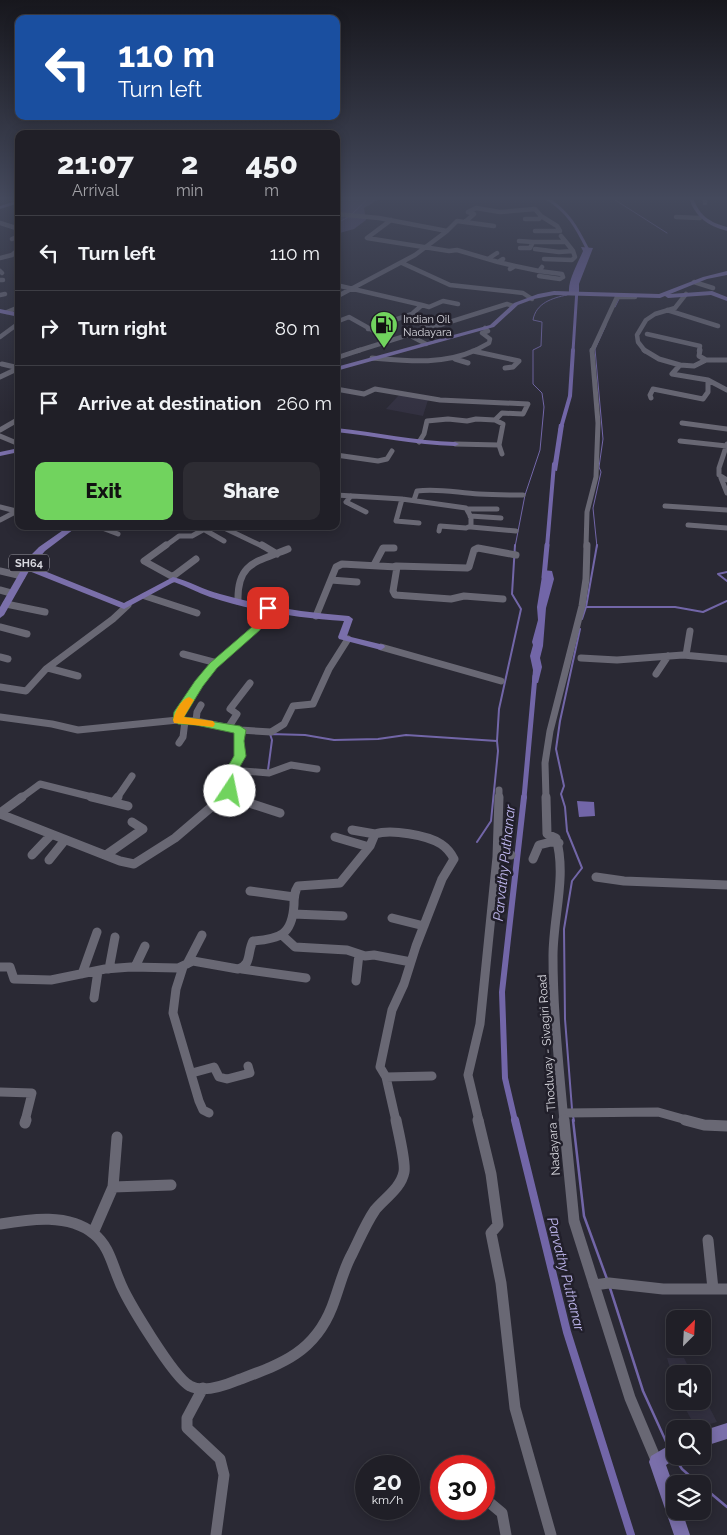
<!DOCTYPE html>
<style>
:root{--surface:#201f27;--page:#2d2c33;--text:#f1f3f6;--muted:#a2a2a7;--line:#3d3d44;--accent:#71d35e}
body{margin:0;font-family:Raleway,sans-serif;background:var(--page);color:var(--text);height:100vh;display:flex;flex-direction:column;font-size:19px;white-space:nowrap}
*{box-sizing:border-box;margin:0}
p{font-size:16px;color:var(--muted)}
.icon{flex:none;width:28px;height:28px;fill:none;stroke:currentColor;stroke-width:2;stroke-linecap:round;stroke-linejoin:round}
.map{position:relative;flex:1;overflow:hidden}
.sheet{position:absolute;left:15px;top:130px;width:325px;height:400px;display:flex;flex-direction:column;background:var(--surface);border-radius:10px;box-shadow:0 2px 12px #0003,0 0 0 1px var(--line)}
.sheet>*{flex:none}
.guide{position:absolute;left:15px;top:15px;width:325px;height:105px;border-radius:10px;box-shadow:0 2px 12px #0003,0 0 0 1px var(--line);background:#1a4fa0;color:#fff;overflow:hidden}
.needle{width:32px;rotate:24deg}
.tools{position:absolute;left:666px;top:1310px;display:grid;gap:10px}
.tools a{display:grid;place-items:center;width:45px;height:45px;border-radius:10px;background:var(--surface);box-shadow:0 2px 12px #0003,0 0 0 1px var(--line);font-size:25px}
.speed{position:absolute;left:355px;top:1455px;display:flex;gap:10px;font-size:25px;font-weight:700;text-align:center}
.speed>*{display:grid;place-content:center;width:65px;height:65px;border-radius:50%;background:var(--surface);box-shadow:0 2px 12px #0003,0 0 0 1px var(--line);line-height:1}
.speed small{font-size:12px;font-weight:400}
.speed .limit{border:8px solid #d22;background:#fff;color:#111}
.pin{position:absolute;display:grid;place-items:center;width:42px;height:42px;color:#fff;margin:-21px;border-radius:10px;box-shadow:0 2px 8px #0006}
.me{position:absolute;width:55px;margin:-28px;rotate:11deg;stroke-linejoin:round;filter:drop-shadow(0 0 4px #0008)}
.turn{display:flex;align-items:center;gap:18px;height:105px;padding:0 20px;font-size:22px}
.turn .icon{width:65px;height:65px;stroke-width:2.5}
.turn b{display:block;font-size:35px;line-height:42px}
.eta{display:flex;justify-content:space-evenly;align-items:center;height:85px;text-align:center}
.eta b{font-size:30px;font-weight:800;line-height:35px}
.button{display:flex;gap:10px;margin-top:auto;padding:10px 20px}
.button a{flex:1;height:58px;border-radius:10px;background:var(--accent);color:#111;font-size:20px;font-weight:800;line-height:58px;text-align:center}
.button a+a{background:var(--page);color:var(--text)}
ul{padding:0;list-style:none}
li{display:flex;align-items:center;gap:15px;height:75px;padding:0 20px;border-top:1px solid var(--line)}
li div{flex:1}
li b{display:block;font-size:19px}
li em{font-style:normal}
.map>svg:first-child{display:block}
</style>
<div class="map">
<svg width="727" height="1535" viewBox="0 0 727 1535">
<rect width="100%" height="100%" fill="#2a2934"/>
<!-- built -->
<path fill="#333141" d="M399,395L428,400L423,416L386,409Z
M667,1358H684L692,1374H675V1384Z
M703,1395L717,1422L696,1428L681,1401H702Z"/>
<!-- green -->
<path fill="#524b74" d="M338,198H381L364,208L366,220L354,229L336,234V204L340,200Z"/>
<!-- water -->
<path fill="#7266a8" d="M581,247L593,248L579,284V292H569C568,280 578,263 583,251Z
M559,424L564,425L557,471L552,470Z
M543,570L552,571L554,579L546,608L543,646L540,658L542,667L538,683L532,682L533,670L530,656L533,645L532,642L538,620L537,607Z
M577,801L594,802L595,816L579,817Z"/>
<g fill="none" stroke-linecap="round" stroke-linejoin="round">
<!-- stream-far2 -->
<path stroke="#7266a8" stroke-width="1" d="M612,198L667,233
M352,214L369,198
M336,224L348,217
M615,307L619,299
M515,547L525,495L540,450L544,407L542,393L533,384V350L541,346L542,322L533,320C536,303 552,298 567,295
M597,547L593,508L601,472L599,467L603,439L595,349L606,325"/>
<!-- stream-far1 -->
<path stroke="#7266a8" stroke-width="2" d="M727,572L718,574L727,581
M586,607H675L703,612L727,601
M582,619L586,607L597,545
M268,770L272,740L270,734L305,735L334,740L378,739L406,735L497,741L499,709L521,609L512,594L515,545
M477,842L491,821L498,751L497,741
M572,1109L565,1019L564,929L572,881L582,868L567,831L565,807L561,794L564,786L556,749L560,721L580,629
M573,1116L574,1121"/>
<!-- stream -->
<path stroke="#7266a8" stroke-width="2.5" d="M573,1120L584,1216L607,1279
M610,1288L643,1391L669,1448
M675,1458L682,1469L699,1484
M702,1486L727,1507"/>
<!-- canal-far4 -->
<path stroke="#7266a8" stroke-width="3" d="M546,198C568,211 577,228 588,250L586,254
M573,351L577,289"/>
<!-- canal-far3 -->
<path stroke="#7266a8" stroke-width="4" d="M560,431L570,396L573,350
M547,547L554,464"/>
<!-- canal-far2 -->
<path stroke="#7266a8" stroke-width="5" d="M544,577L547,545
M524,798L535,676"/>
<!-- canal-far1 -->
<path stroke="#7266a8" stroke-width="6" d="M515,1121L505,1078L502,992L524,797"/>
<!-- canal -->
<path stroke="#7266a8" stroke-width="8" d="M515,1120L567,1332L631,1535"/>
<!-- minor-far4 -->
<path stroke="#696874" stroke-width="4.5" d="M8,198L19,202
M705,198V203
M336,214L379,218L447,231L415,255L336,297
M676,217L700,218
M391,220L367,238L449,251L457,250L498,262L503,259
M466,221L474,214L468,212L476,208L500,212L535,209L541,216L539,219H525
M0,223L19,229
M447,231L457,221L494,226
M535,231H560L557,226L541,216
M12,239L19,236
M519,241L533,242
M520,248H530L533,242H566L561,236
M535,249L559,252L573,251L566,242
M0,258L12,255L19,249
M488,259L497,253
M544,259L572,260L575,257L573,251
M498,262L515,266L510,269
M402,263L450,285L523,293L532,299
M515,266L539,271L542,267
M0,271L2,273
M539,271L562,274L563,277
M539,276L560,279L563,277
M0,280H3
M694,282L713,288
M336,285L422,305L412,314L368,329
M0,295L5,294
M422,305L429,307L443,301L458,304
M667,310L718,326
M7,312L19,307
M336,322L349,317L390,340
M418,322L428,328
M407,334L426,344
M647,334L700,346L699,351
M0,337L19,323
M357,351L507,304L513,306
M474,351L489,343L490,339L482,333L488,331L485,328
M592,351L617,297H635
M645,351L638,342L637,335L646,320L655,314L675,308L686,294"/>
<!-- minor-far3 -->
<path stroke="#696874" stroke-width="5" d="M644,350L659,359L680,365
M700,350L699,356L706,360H727
M473,351L519,361L513,367L505,368
M336,358L360,350
M372,358C408,361 443,365 476,350
M455,359L468,363
M706,360L694,366L680,365L672,374L708,380L727,390
M2,364L19,368
M0,377L19,368
M336,389L364,394L375,389L440,400L528,404L523,414L502,413L495,420L476,419L467,421L448,419L427,421L424,434L419,442
M651,398L650,395L653,389L703,399L708,392V380
M495,420L503,424L499,445
M682,423L727,429
M0,430L19,419
M0,436L19,444
M680,441L727,446
M455,444L499,445L502,454
M727,444L719,468V475L727,480
M336,455L378,461L387,459L392,451
M721,478L727,493
M336,495L402,499L466,508L471,517V527L516,531
M351,496L346,502L366,512
M402,499L396,521L419,523
M414,500L417,491C438,488 458,493 479,494C494,495 508,495 523,495
M665,506L727,510
M0,507L16,511
M467,509H497
M470,516L501,518
M0,520L19,510
M688,525L727,528
M97,526L118,534
M198,526L224,541
M220,526L264,547
M439,531L440,526L466,528L471,526
M164,547L179,536H192L210,526
M586,547L587,512L596,477L598,423L592,350"/>
<!-- minor-far2 -->
<path stroke="#696874" stroke-width="7" d="M166,545L144,561L173,577V579
M262,545L277,554
M374,565L383,548H394
M396,566L467,568L469,567L474,550L478,548L516,555
M0,571L22,576
M172,577L196,559
M331,580L357,582
M0,590L11,593
M145,596L197,613
M238,601C237,562 257,562 288,549
M6,604L45,612
M316,616L336,567L342,564L397,567L393,591L395,595L451,599L464,596L503,599
M0,627L27,634
M381,647L501,681
M183,654L217,663
M686,655L690,631
M0,657L8,659
M581,658L617,660L683,655L727,659
M48,668L78,676
M656,674L668,656
M0,687L26,691L46,669L113,619L128,605
M0,717L52,724L78,730L178,720L196,721L240,730L271,732L284,724L293,706L313,704L329,669L348,639
M178,720L180,712L199,683L214,665L256,628L259,618L268,608
M196,721L197,712L201,705
M228,728L237,714L230,709L250,683
M179,743L183,737L185,721
M232,770L269,773L291,765L317,769
M226,795L235,798
M21,798L40,784L96,798
M117,798L132,776
M222,798L230,791L232,770L240,756L238,741L240,730
M499,798V790
M546,798L545,763L550,731L582,606L586,579L587,545"/>
<!-- minor-far1 -->
<path stroke="#696874" stroke-width="9" d="M91,797L128,806
M231,797L280,813
M546,797L547,834L556,838C567,876 553,917 553,956C553,1011 559,1066 564,1121
M114,802L118,797
M0,813L22,797
M0,814L120,861L134,864L175,838L223,797
M352,830L375,834
M335,837L369,847
M32,855L51,835
M106,855L143,829L132,822
M508,855H511
M533,859L539,845L551,842L559,843
M49,860L65,840
M596,877L624,881L727,885
M250,891L294,897
M293,914L343,916
M392,918L424,926
M283,936L295,947L347,950L365,956L374,955L411,962
M187,964L202,935
M0,967H10L14,979L51,980L105,969L131,967L178,968L193,961L238,969C252,965 247,952 253,941C280,939 292,935 294,905C294,898 294,892 298,886L340,883L370,846L375,834C391,829 427,835 441,844C447,848 451,853 454,859L442,879L416,946L404,984L392,1010L380,1067L386,1077L396,1121
M135,967L145,946
M183,967L176,989L173,1013L199,1101L203,1110L209,1113
M109,969L115,937
M242,969L306,978
M82,974L97,932
M356,981L359,954
M94,998L98,971
M192,1073L214,1067L219,1077L227,1079L250,1073L248,1066
M386,1077L432,1076
M0,1092L32,1093L25,1121
M565,1113L658,1112L690,1121
M479,1121L468,1075L480,1024L497,857L499,797"/>
<!-- minor -->
<path stroke="#696874" stroke-width="11" d="M478,1120L491,1174L498,1225L491,1233L501,1283L515,1408L551,1535
M564,1120L574,1221L630,1398L657,1462
M685,1120L704,1125L727,1126
M25,1123L26,1120
M113,1187L171,1185
M0,1224C30,1219 69,1213 94,1234C109,1246 112,1264 119,1280C126,1299 174,1378 190,1386C203,1393 226,1385 238,1380C281,1364 314,1353 332,1307C339,1289 343,1270 352,1254C359,1240 366,1223 375,1210C385,1198 401,1188 404,1172C406,1162 398,1131 396,1120
M93,1233L113,1187L117,1137
M708,1240L713,1289
M594,1285L609,1283L663,1289H727
M203,1388L187,1418V1428L220,1459L224,1475L216,1535
M484,1498L502,1513L506,1535"/>
<!-- major -->
<path fill="#7a6faa" fill-rule="evenodd" d="M689,198H693C700,216 709,222 727,227V231C707,225 696,218 689,198Z
M19,200V203L0,209V206Z
M727,271V275L707,279L670,294L712,291L727,297V301L711,295L668,298L665,296L660,298L554,295L534,299L518,305L494,327L336,371V367L490,325L514,303L538,294L554,291L659,294L703,277Z
M0,309L19,313V317L0,313Z
M336,428C376,432 415,441 455,442L459,444L455,446C415,445 376,436 336,432Z
M19,448V452L0,456V452Z
M69,526H78L45,551L32,566L124,603L173,577C189,581 204,590 220,594C262,606 305,613 349,616L353,619L347,636L384,645L385,647L381,650L339,639L338,637L344,621C299,618 252,611 210,597C198,593 186,586 174,582L124,609L29,571L4,615L0,618V607L28,558L39,547Z
M727,1423V1439L702,1447V1431Z
M675,1442V1456H680L666,1465L675,1490V1511H682L690,1535H674L649,1462L651,1456Z"/>
</g>
<!-- sky -->
<linearGradient id="sky" x2="0" y2="1"><stop stop-color="#17171d"/><stop offset="0.48" stop-color="#44495c"/><stop offset="1" stop-color="#44495c" stop-opacity="0"/></linearGradient>
<rect width="727" height="413" fill="url(#sky)"/>
<!-- route -->
<path fill="#71d35e" stroke="#49893d" d="M268,605L273,608L264,619L260,630L217,668L203,686L184,717L240,726L246,730L244,741L246,756L238,770L236,791L230,795L224,791L226,770L234,756V733L196,725L178,724L173,720L174,712L195,681L210,663L252,627L256,616L264,606Z"/>
<!-- slow -->
<path fill="#f59e0b" d="M189,697L194,700L184,717L213,721L215,724L213,727L174,723L173,720C175,712 180,700 189,697Z"/>
<!-- icons -->
<defs>
<symbol id="fuel-pin" viewBox="-11 -11 22 30"><path d="M0 17L-7.5 6A9.5 9.5 0 1 1 7.5 6Z" fill="#71d35e" stroke="#211f2a"/><path d="M-5.5-6h7V0h2V4h1.3V-2.5L3-4.5l.8-.8L6-3V5H2.5V1h-1V6h-7ZM-4.2-4.7v3.2H.2V-4.7Z" fill="#111"/></symbol>
</defs>
<g fill-rule="evenodd">
<use href="#fuel-pin" x="368" y="309" width="32" height="43"/>
</g>
<g text-anchor="middle" dominant-baseline="central" stroke-width="5" stroke-linejoin="round" paint-order="stroke">
<!-- far-poi labels -->
<g font-size="11" fill="#d8d8df" stroke="#211f2a" text-anchor="start">
<text x="403" y="319">Indian Oil<tspan x="403" dy="13">Nadayara</tspan></text>
</g>
<!-- shield labels -->
<rect fill="#211f2a" stroke="#a1a0a9" stroke-width="1" x="9" y="554.5" width="40" height="17" rx="4"/>
<g font-size="11" font-weight="bold" fill="#d8d8df">
<text x="29" y="563">SH64</text>
</g>
<!-- street labels -->
<g font-size="12" fill="#d8d8df" stroke="#211f2a">
<text transform="translate(549 1075) rotate(-94)">Nadayara - Thoduvay - Sivagiri Road</text>
</g>
<!-- water labels -->
<g font-size="14" font-style="italic" fill="#c1b9f1" stroke="#211f2a">
<text transform="translate(504 863) rotate(-84)">Parvathy Puthanar</text>
<text transform="translate(566 1274) rotate(76)">Parvathy Puthanar</text>
</g>
</g>
</svg>
<div class="tools">
<a><svg class="needle" viewBox="-14 -14 28 28"><path d="M0-13l5 13h-10z" fill="#e53935"/><path d="M0 13l5-13h-10z" fill="#a2a2a7"/></svg></a>
<a><svg class="icon" aria-label="sound" viewBox="0 0 24 24"><path d="M4 9h4l5-4v14l-5-4H4zM17 9q2 3 0 6"/></svg></a>
<a><svg class="icon" aria-label="search" viewBox="0 0 24 24"><circle cx="10" cy="10" r="6"/><path d="M15 15l6 6"/></svg></a>
<a><svg class="icon" aria-label="layers" viewBox="0 0 24 24"><path d="M12 4l9 5-9 5-9-5zM3 14l9 5 9-5"/></svg></a>
</div>
<div class="speed"><div>20<small>km/h</small></div><div class="limit">30</div></div>
<div class="pin" style="left:268px;top:608px;background:#d93025"><svg class="icon" aria-label="arrive" viewBox="0 0 24 24"><path d="M6 21V4h12l-3 4 3 4H6"/></svg></div>
<svg class="me" style="left:230px;top:791px" viewBox="-20 -20 40 40"><circle r="19" fill="#fff"/><path d="M0-13L10 11 0 6-10 11z" fill="#71d35e"/></svg>
<div class="guide">
<div class="turn"><svg class="icon" aria-label="left" viewBox="0 0 24 24"><path d="M17 20v-9H6M10 6l-5 5 5 5"/></svg><div><b>110 m</b>Turn left</div></div>
</div>
<section class="sheet">
<div class="eta">
<div><b>21:07</b><p>Arrival</p></div>
<div><b>2</b><p>min</p></div>
<div><b>450</b><p>m</p></div>
</div>
<ul>
<li><svg class="icon" aria-label="left" viewBox="0 0 24 24"><path d="M17 20v-9H6M10 6l-5 5 5 5"/></svg><div><b>Turn left</b></div><em>110 m</em></li>
<li><svg class="icon" aria-label="right" viewBox="0 0 24 24"><path d="M7 20v-9h11M14 6l5 5-5 5"/></svg><div><b>Turn right</b></div><em>80 m</em></li>
<li><svg class="icon" aria-label="arrive" viewBox="0 0 24 24"><path d="M6 21V4h12l-3 4 3 4H6"/></svg><div><b>Arrive at destination</b></div><em>260 m</em></li>
</ul>
<div class="button"><a>Exit</a><a>Share</a></div>
</section>
</div>
